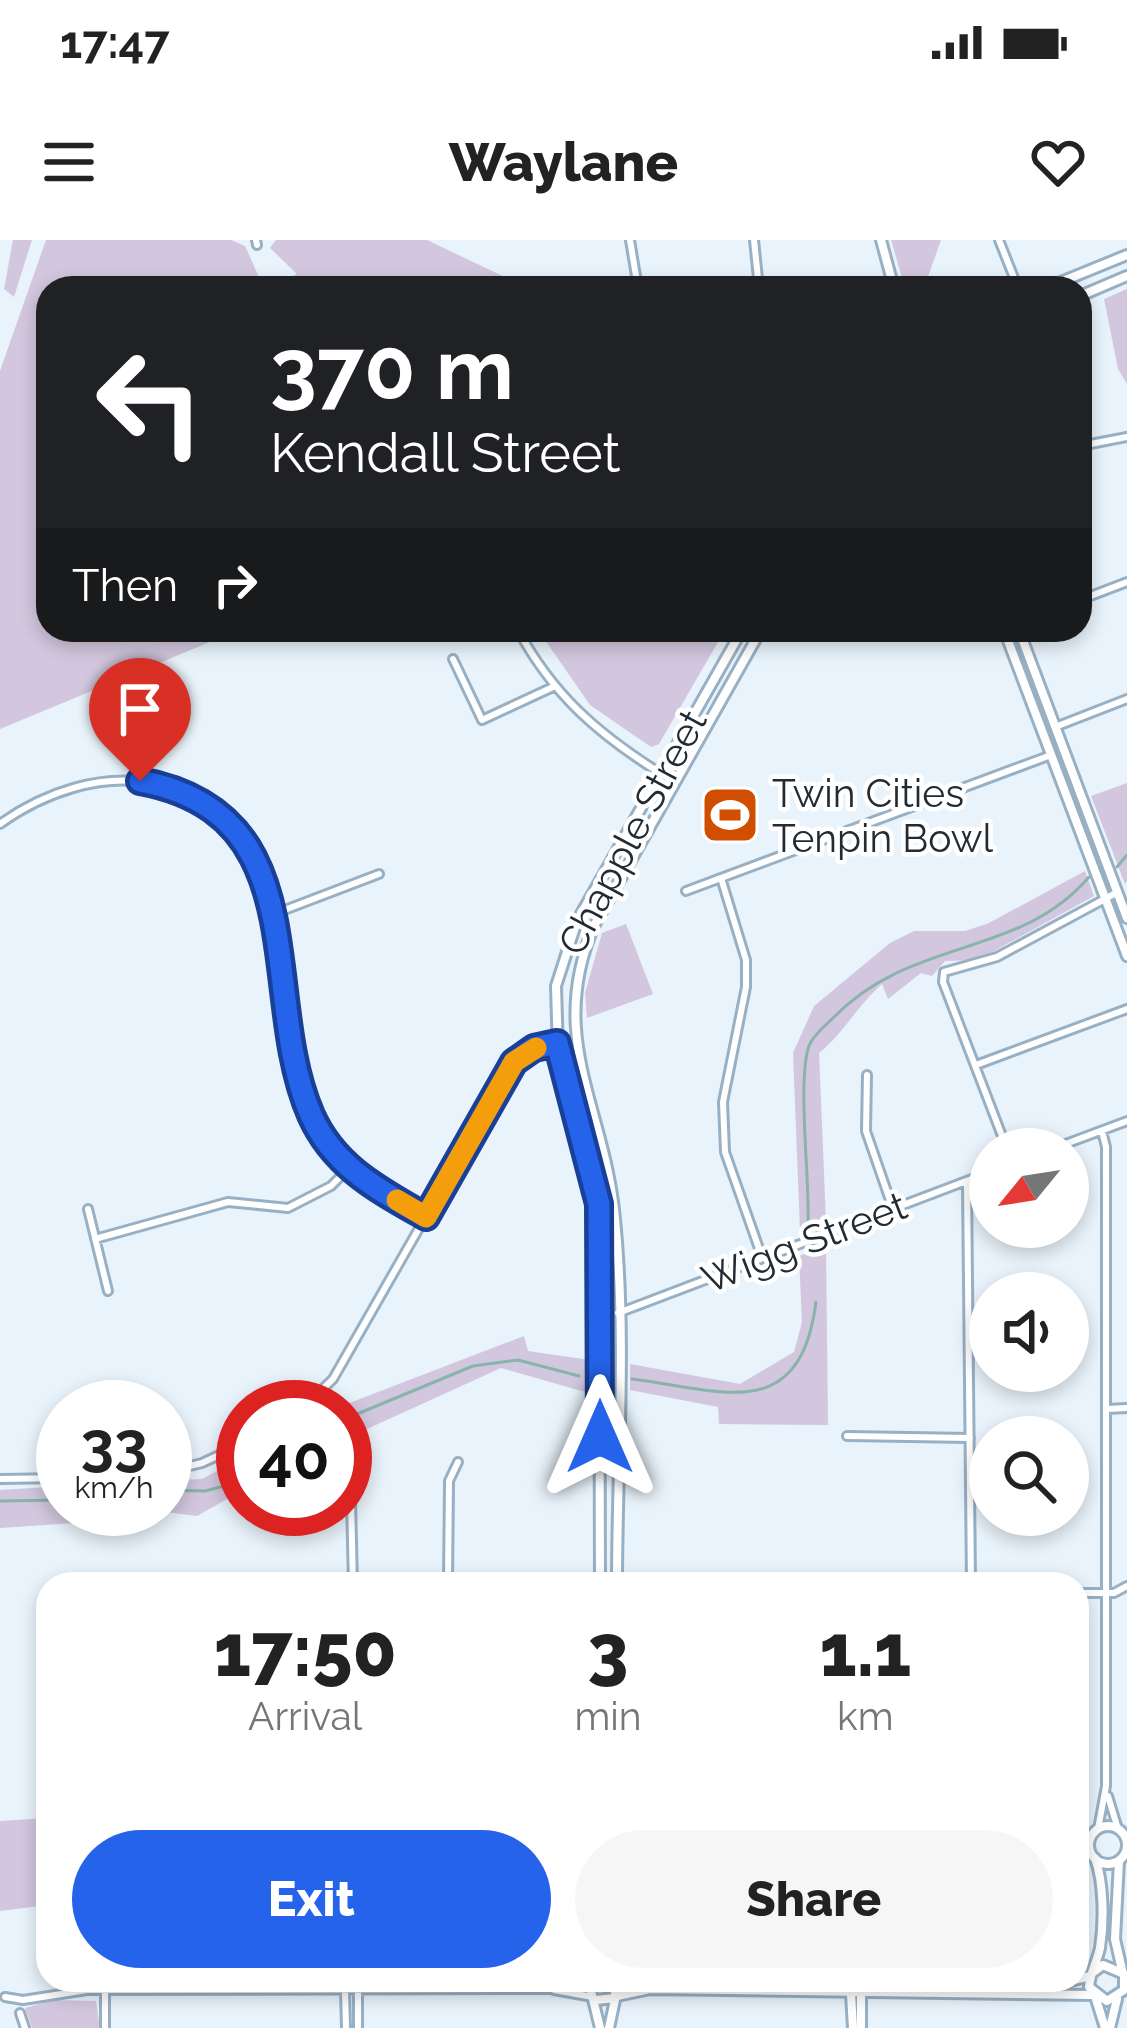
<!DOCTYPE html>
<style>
:root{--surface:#fff;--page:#f6f6f6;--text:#222;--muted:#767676;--accent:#2563eb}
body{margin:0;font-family:Raleway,sans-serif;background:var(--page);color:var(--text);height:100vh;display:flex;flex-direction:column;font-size:45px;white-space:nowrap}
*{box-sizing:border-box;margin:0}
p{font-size:39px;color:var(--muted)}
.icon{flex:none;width:66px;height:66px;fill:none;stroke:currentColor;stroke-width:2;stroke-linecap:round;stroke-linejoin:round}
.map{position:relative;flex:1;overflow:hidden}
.drawer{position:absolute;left:36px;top:1332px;width:1053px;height:420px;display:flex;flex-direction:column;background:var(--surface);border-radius:36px;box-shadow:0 6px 18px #0003}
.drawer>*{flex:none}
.top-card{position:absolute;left:36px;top:36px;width:1056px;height:366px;border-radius:36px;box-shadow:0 6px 18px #0003;background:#202124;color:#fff;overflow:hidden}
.needle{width:78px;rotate:240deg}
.controls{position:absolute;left:969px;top:888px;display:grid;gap:24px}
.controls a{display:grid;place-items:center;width:120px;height:120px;border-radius:50%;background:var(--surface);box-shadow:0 6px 18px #0003;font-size:60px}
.speed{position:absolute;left:36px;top:1140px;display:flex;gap:24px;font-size:60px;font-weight:700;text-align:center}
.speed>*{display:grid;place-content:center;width:156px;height:156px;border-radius:50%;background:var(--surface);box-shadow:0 6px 18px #0003;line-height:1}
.speed small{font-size:30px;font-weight:400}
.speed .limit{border:18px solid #d22;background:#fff;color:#111}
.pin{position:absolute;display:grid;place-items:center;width:102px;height:102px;color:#fff;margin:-123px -51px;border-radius:50% 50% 50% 0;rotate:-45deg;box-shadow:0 0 12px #0007}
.pin .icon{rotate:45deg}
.me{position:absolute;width:132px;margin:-66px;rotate:0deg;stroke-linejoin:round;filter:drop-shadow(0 0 9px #0008)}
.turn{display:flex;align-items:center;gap:42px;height:252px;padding:0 36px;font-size:54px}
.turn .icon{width:156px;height:156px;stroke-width:2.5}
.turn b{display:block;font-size:84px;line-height:102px}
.then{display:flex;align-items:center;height:114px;padding:0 36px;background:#0003;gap:24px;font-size:45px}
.eta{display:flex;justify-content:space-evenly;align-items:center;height:204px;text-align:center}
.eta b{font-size:72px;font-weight:800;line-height:84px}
.cta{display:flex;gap:24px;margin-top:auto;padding:24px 36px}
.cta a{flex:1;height:138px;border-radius:72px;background:var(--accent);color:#fff;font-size:48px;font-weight:800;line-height:138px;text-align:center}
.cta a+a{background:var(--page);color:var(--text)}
.status{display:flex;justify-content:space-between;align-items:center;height:84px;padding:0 60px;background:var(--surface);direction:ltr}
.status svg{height:33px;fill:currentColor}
header{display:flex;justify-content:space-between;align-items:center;height:156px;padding:0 36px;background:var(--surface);font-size:54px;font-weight:800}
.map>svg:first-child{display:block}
</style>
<div class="status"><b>17:47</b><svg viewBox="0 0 49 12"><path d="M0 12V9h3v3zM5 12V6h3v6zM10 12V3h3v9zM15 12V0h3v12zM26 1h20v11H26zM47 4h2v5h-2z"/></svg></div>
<header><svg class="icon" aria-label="menu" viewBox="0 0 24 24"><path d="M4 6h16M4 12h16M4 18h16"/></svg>Waylane<svg class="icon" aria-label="heart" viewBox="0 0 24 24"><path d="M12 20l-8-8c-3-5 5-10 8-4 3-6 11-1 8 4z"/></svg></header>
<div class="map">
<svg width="1127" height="1788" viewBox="0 0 1127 1788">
<rect width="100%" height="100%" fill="#e9f3fb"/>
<!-- green -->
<path fill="#d2c7de" d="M13,0H32L14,57L4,49Z
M46,0H231L245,6L264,48H48V390H239L0,489V131Z
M276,0H427L528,48H267L297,34L270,8Z
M891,0H941L924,48H905Z
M1127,49V144L1118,129L1104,59Z
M538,390H725L659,504L651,507L590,465Z
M1127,543V641L1125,644L1091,556Z
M1085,631L1094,656L978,720L945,721L932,736L921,733L888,759L882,744C856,767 845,792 819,813L826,982L800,991L793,813L814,766L890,703L914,691H965L989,683Z
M626,684L653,754L587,778L585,753L602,693Z
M826,1006L828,1185L719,1184L718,1167L630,1150V1124L740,1144L794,1112L802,1082L799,1016Z
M524,1096L528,1111L590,1120L592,1154L501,1128L345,1199V1167H339Z
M243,1217V1250L197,1276L141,1269H165V1241L202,1239Z
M63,1246V1269H95L90,1282L0,1288V1250Z
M48,1578V1665L0,1671V1581Z
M53,1760L96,1761L100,1788H32L25,1768Z"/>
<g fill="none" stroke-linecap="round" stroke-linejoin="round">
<!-- stream -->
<path stroke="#88b4aa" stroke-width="3" d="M1117,627L1127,615
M808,983C810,941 797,840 809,806C813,795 825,786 833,778C912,696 1019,719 1089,637
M632,1139C721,1150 800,1186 816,1062
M345,1179L473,1126L518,1120L579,1136
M165,1250L205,1251L243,1241
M0,1261L63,1260"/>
<defs>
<path id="minor" d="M256,0L257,5
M630,0L637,42
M754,0L759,48
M999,0L1018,48
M1080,186L1087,203
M1080,206L1127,197
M1080,360L1127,342
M518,390C553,455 598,494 660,533
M453,419L482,480L553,447
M1055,487L1127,459
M0,584C43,553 102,532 155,544C316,580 261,766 311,877C335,928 379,950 426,977
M721,638L746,720V747L723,862L725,912L762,1017
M686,651L1051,515
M274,674L379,634
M976,825L1127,769
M867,835L866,891L893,969
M1007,909L943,742L944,732L997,717L1116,653
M1052,909L1127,881
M967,941L971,1344
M88,969L108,1051
M95,999L228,962L288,968L331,946L348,929
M618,1073L990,932
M304,1167L333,1139L514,822L534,808L557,803
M1107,1169L1127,1168
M847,1196L970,1198
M350,1218L353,1344
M165,1232L202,1223L243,1204
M0,1239L63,1238
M448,1344L449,1241L458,1222
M1077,1353H1114L1127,1346
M1108,1556L1118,1589
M1098,1589L1106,1546V907L1102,891
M358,1749V1788
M105,1750V1788
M345,1750L346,1788
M554,1750L593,1757
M5,1757L23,1760L87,1750L545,1749L592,1740
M20,1773L25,1788"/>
<path id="tertiary" d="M881,0L894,48
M1046,48L1127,15
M1080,56L1127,36
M1004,390L1127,716
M1019,390L1127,678
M600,1344L599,964L558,812L556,746L577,681L742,390
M617,1344C617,1223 627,1099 615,979C605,867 546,799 594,686L761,390
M1089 1605a19 19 0 1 1 38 0a19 19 0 1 1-38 0Z
M1119,1621L1115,1699L1122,1730
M1092,1733L1103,1725L1124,1734V1750L1107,1761L1089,1747C1090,1733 1097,1722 1100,1708C1104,1682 1104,1643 1095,1618
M593,1740L591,1751L600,1788
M621,1740L648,1748
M803,1746L1058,1744L1090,1736
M851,1754L853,1788
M617,1756L650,1749L1094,1755
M1095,1756L1105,1788
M596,1760L615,1758V1740
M609,1788L615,1760
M861,1788V1742
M1110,1788L1117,1759"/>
</defs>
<!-- minor casing -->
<use href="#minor" stroke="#98b0c4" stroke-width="12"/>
<!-- tertiary casing -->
<use href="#tertiary" stroke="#98b0c4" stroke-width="14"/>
<!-- minor -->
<use href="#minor" stroke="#fff" stroke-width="6"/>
<!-- tertiary -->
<use href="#tertiary" stroke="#fff" stroke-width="8"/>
</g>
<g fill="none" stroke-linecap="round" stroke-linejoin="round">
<defs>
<path id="route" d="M140,541C319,574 258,754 311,875C334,927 379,950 426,977L514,822L534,808L557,803L599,964L600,1197"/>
</defs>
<!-- route casing -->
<use href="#route" stroke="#184099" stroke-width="30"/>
<!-- route -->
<use href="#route" stroke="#2563eb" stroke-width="21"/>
<!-- slow -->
<path stroke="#f59e0b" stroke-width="21" d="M397,960L426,977L514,822L536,808"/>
</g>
<!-- icons -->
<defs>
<symbol id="stadium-square" viewBox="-11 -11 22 22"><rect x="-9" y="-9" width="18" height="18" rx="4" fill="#d14e00" stroke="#fff"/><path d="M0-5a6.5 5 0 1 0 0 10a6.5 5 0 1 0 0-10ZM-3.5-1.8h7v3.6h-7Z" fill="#fff"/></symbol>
</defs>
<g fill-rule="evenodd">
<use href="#stadium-square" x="697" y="542" width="66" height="66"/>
</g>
<g text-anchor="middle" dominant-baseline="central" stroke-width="9" stroke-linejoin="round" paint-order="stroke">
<!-- poi labels -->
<g font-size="39" fill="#222b33" stroke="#fff" text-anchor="start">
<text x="772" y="553">Twin Cities<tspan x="772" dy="45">Tenpin Bowl</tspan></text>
</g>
<!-- street labels -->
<g font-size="39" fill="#222b33" stroke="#fff">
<text transform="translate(632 592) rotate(-62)">Chapple Street</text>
<text transform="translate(804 1002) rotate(-21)">Wigg Street</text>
</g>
</g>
</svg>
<div class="controls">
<a><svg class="needle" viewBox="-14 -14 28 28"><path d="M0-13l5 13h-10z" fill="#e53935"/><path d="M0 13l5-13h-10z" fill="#767676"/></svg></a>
<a><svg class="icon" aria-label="sound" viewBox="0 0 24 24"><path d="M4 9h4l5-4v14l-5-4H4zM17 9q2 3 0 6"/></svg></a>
<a><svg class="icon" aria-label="search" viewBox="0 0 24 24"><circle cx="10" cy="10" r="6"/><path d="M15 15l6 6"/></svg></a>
</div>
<div class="speed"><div>33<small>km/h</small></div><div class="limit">40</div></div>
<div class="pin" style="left:140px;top:541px;background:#d93025"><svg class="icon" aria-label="arrive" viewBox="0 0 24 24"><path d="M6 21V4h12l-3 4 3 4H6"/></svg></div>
<svg class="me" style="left:600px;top:1197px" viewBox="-20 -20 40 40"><path d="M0-17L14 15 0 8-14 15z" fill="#2563eb" stroke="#fff" stroke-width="4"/></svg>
<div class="top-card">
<div class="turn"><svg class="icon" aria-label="left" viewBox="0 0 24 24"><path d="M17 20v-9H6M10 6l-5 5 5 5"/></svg><div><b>370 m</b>Kendall Street</div></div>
<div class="then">Then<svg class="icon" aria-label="right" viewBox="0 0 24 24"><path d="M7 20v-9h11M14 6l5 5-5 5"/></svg></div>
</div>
<section class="drawer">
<div class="eta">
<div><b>17:50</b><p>Arrival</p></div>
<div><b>3</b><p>min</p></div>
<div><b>1.1</b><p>km</p></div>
</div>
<div class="cta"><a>Exit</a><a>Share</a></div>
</section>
</div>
